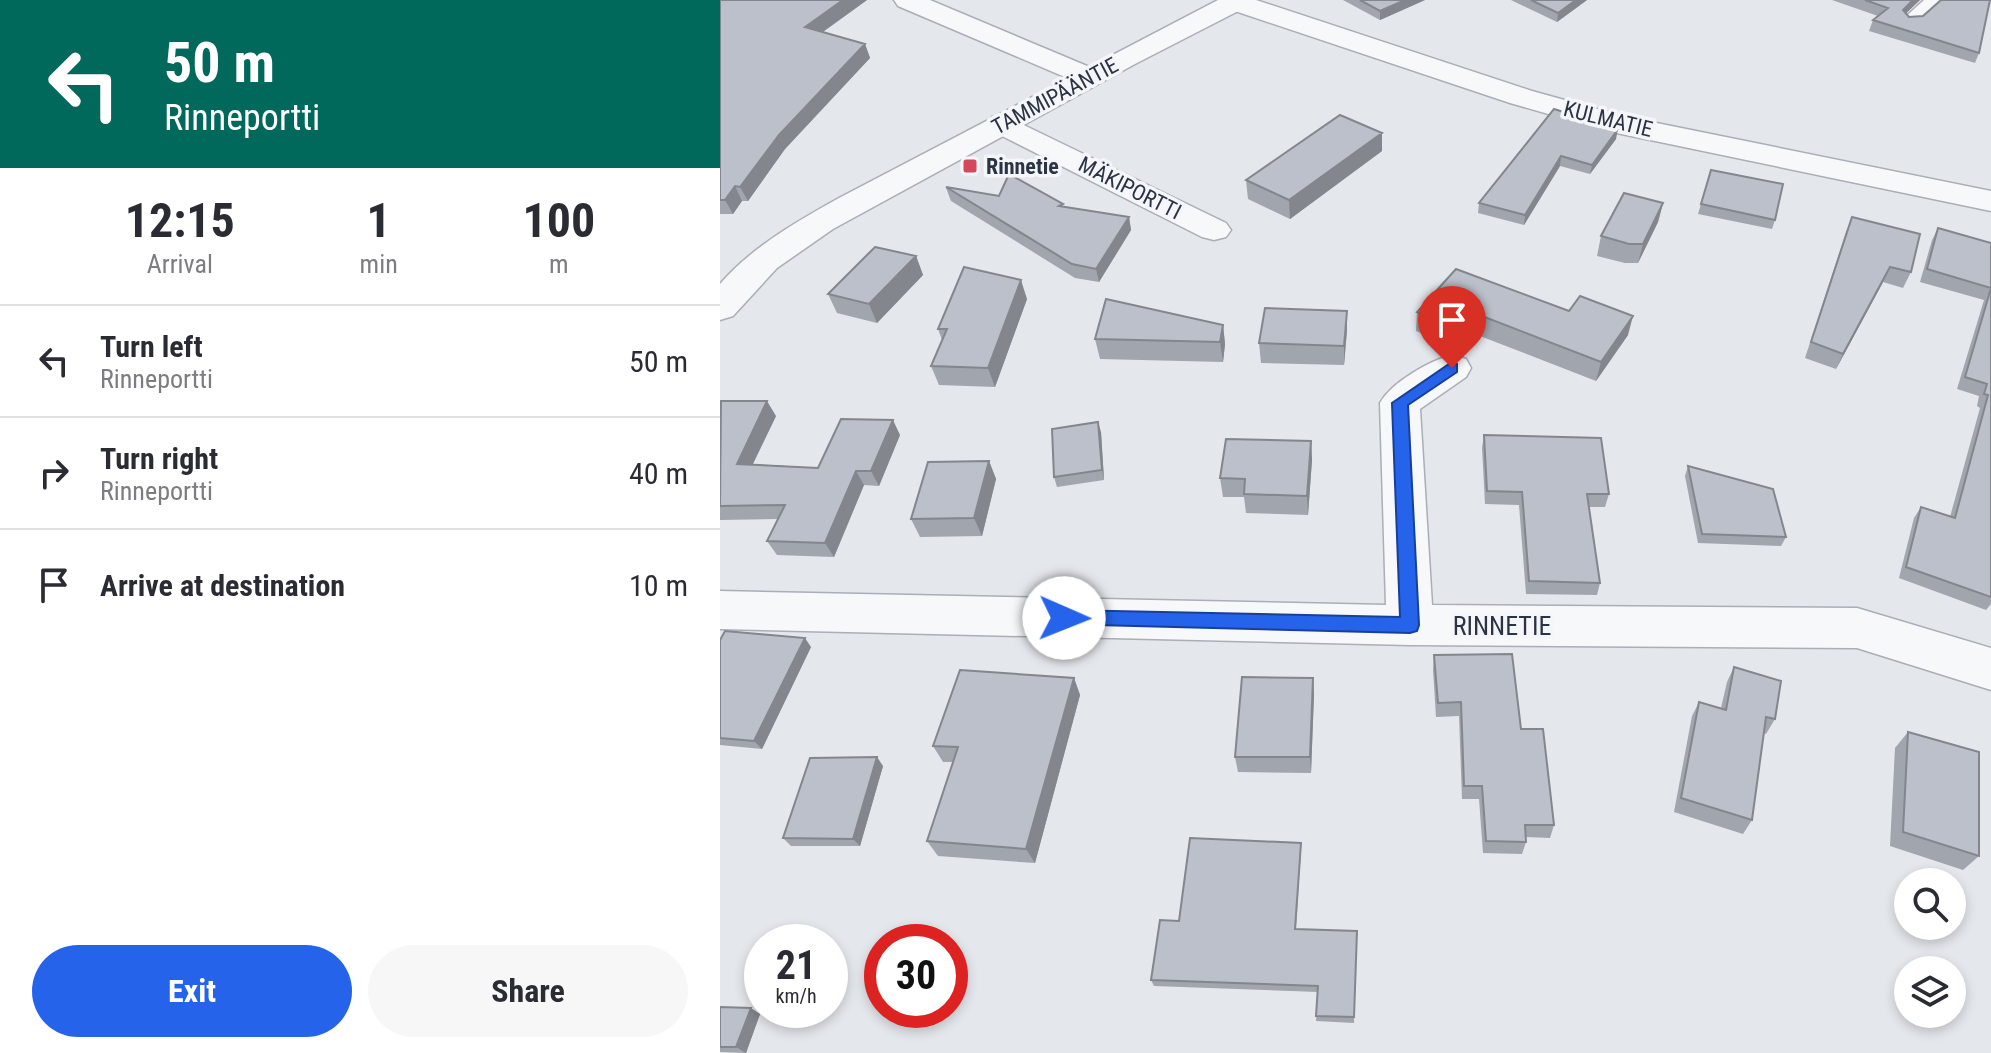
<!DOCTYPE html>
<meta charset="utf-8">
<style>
:root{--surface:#fff;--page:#f7f7f7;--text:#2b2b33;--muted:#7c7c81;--line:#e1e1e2;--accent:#2563eb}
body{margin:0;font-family:"Roboto Condensed",sans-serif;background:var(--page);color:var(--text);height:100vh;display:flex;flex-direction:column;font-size:30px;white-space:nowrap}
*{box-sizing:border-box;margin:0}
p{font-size:26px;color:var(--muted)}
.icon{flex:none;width:44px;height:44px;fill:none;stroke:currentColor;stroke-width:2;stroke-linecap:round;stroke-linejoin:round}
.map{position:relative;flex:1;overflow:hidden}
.panel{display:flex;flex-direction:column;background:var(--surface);width:720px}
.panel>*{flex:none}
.banner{background:#00695c;color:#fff;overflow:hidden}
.fabs{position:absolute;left:1174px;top:868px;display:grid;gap:16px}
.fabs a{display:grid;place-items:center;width:72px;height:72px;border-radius:50%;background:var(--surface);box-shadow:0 4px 12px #0003;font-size:40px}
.speed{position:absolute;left:24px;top:924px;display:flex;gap:16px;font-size:40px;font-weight:700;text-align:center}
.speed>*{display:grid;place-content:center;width:104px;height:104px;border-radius:50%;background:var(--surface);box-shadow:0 4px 12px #0003;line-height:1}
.speed small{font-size:20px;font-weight:400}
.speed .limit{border:12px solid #d22;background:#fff;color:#111}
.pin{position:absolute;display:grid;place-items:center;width:68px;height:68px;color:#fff;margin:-82px -34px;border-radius:50% 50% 50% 0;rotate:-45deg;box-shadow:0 0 8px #0007}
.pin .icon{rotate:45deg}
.me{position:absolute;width:88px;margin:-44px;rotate:91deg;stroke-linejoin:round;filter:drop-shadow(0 0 6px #0008)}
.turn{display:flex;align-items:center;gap:28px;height:168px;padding:0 32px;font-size:36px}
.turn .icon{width:104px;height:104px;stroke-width:2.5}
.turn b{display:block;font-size:56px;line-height:68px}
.eta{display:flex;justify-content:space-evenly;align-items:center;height:136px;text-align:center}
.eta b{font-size:48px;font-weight:700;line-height:56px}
.action{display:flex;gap:16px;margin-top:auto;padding:16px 32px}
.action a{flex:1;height:92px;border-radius:48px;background:var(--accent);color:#fff;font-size:32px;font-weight:700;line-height:92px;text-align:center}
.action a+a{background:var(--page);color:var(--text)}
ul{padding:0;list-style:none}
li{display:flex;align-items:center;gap:24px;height:112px;padding:0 32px;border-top:2px solid var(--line)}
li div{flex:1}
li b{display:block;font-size:30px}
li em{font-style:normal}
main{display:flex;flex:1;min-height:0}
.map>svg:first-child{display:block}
</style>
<main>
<section class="panel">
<div class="banner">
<div class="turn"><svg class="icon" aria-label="left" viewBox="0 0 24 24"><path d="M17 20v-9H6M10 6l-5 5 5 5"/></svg><div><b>50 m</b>Rinneportti</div></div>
</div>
<div class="eta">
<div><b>12:15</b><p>Arrival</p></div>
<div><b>1</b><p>min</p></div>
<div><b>100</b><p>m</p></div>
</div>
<ul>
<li><svg class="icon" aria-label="left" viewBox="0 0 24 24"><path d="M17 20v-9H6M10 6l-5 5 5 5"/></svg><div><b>Turn left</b><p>Rinneportti</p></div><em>50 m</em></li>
<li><svg class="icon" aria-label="right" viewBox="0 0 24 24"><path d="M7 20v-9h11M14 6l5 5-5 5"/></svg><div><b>Turn right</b><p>Rinneportti</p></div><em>40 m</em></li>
<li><svg class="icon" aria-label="arrive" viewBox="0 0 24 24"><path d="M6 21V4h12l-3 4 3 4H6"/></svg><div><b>Arrive at destination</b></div><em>10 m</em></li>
</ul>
<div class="action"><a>Exit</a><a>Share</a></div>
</section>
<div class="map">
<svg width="1271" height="1053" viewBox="0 0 1271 1053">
<rect width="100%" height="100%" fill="#e4e7ec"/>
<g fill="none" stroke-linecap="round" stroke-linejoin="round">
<defs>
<path id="service" d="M1204,0H1223L1197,24H1185L1182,20Z"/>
<path id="minor" d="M174,0H210L379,71L384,77L379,83L369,86L359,83L178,6Z
M503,0H536L812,91L902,116L1271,191V211L887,131L790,103L506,8Z
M283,115L506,223L511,230L506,237L494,240L482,237L272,131L268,124L272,117Z
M732,355L746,359L751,368L746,377L700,409L712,605L1137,608L1271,648V690L1137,648L690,645L0,629V591L666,605L660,403C672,382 709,361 732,355Z"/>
<path id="tertiary" d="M498,0H532L528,6L415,64L113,229L57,268L13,316L0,320V284C32,247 76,222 119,198Z"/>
</defs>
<!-- service casing -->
<use href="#service" stroke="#a9aeb7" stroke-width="3"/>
<!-- minor casing -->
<use href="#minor" stroke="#a9aeb7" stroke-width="3"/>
<!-- tertiary casing -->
<use href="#tertiary" stroke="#a9aeb7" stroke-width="3"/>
<!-- service -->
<use href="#service" fill="#f7f8fa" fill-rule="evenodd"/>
<!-- minor -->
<use href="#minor" fill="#f7f8fa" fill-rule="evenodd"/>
<!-- tertiary -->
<use href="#tertiary" fill="#f7f8fa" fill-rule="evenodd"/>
</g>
<!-- wall -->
<path fill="#a1a5ae" d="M0,0H147L103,32L145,44L150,58L65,149L28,201H22L13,214H0Z
M623,0H705L660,20Z
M791,0H867L837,22Z
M1112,0H1200L1186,13L1189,17L1259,53L1255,63L1149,31L1153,20L1158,16Z
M834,109L896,139L870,174L840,166L804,225L758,213L759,203Z
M662,151L570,219L528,199L526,180Z
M991,170L1055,220L1052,229L978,214Z
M226,188L409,217L411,230L379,282L355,278L231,201Z
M943,203L938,222L918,263H905L877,256L881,236Z
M1132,217L1191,272L1183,288L1163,282L1116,369L1085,358L1126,232Z
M1218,228L1271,243V604L1266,610L1179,578L1194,518L1201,507L1230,517L1260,408L1257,406L1259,396L1237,389L1264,300L1200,282L1212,240Z
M196,256L203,275L157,323L117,313L108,294Z
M736,269L908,335L876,381L760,336L746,352L696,331L697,312Z
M307,299L275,387L219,385L211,366L222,340L218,329Z
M503,325L505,344L503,362L380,359L375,339Z
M627,330L624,365L541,363L539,343Z
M0,402L56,416L33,464L98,468L180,435L159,486L144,485L114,557L57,555L47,541L58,519L0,520Z
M381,432L384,480L337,487L334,477Z
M764,435L889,494L885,507H869L880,583L877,595L806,594L799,505L765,504L762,448Z
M591,441L592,460L588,515L526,513L524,497H503L500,478Z
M269,461L276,479L262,536L200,537L191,519Z
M968,466L1066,537L1061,546L978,543L965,476Z
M0,640L91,647L42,749L0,745Z
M714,655L801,729L834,825L830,838L806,837V842L802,854L763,853L759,799H742L739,716L716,717L713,670Z
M1014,667L1055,719L1046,734L1044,733L1032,820L1023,834L954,812L972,716L979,702L1001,708L1007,682Z
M354,678L360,695L315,863L218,856L207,841L233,762H223L213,746Z
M593,678L594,694L591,773L518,772L515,757Z
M1188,732L1259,856L1243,870L1170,846L1175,748Z
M163,766L140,846H71L63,838Z
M581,843V850L576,929L637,931L634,1023L596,1021L598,992L434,986L431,980L459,921Z
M0,1007L40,1014L26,1053L0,1052Z"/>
<!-- shaded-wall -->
<path fill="#83868d" d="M123,0H147L90,41L85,27Z
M685,0H705L660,20V11Z
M856,0H867L837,22L838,13Z
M1193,0H1200L1179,20L1183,10Z
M145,44L150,58L65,149L28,201L20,187L59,135Z
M898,129L896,139L870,174L872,165Z
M662,133V151L570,219L569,200Z
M841,156L840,166L804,225L805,215Z
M15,186L22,201L13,214L5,200Z
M943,203L938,222L918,263L923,244Z
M409,217L411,230L379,282L376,269Z
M196,256L203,275L157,323L149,304Z
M1170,267L1163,282L1116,369L1123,354Z
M301,280L307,299L275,387L268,368Z
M627,311V330L624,365V346Z
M762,316L760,336L746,352L748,333Z
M913,316L908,335L876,381L881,362Z
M503,325L505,344L503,362L500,342Z
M47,401L56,416L26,478L17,464Z
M173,420L180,435L159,486L151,471Z
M378,422L381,432L384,480L382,470Z
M591,441L592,460L588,515L587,496Z
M269,461L276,479L262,536L254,518Z
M136,471L144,485L114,557L105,543Z
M85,638L91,647L42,749L34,741Z
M354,678L360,695L315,863L306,849Z
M593,678L594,694L591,773L590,757Z
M157,757L163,766L140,846L133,839Z
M31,1008L40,1014L26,1053L16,1047Z"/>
<!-- building -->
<path fill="#bbc0ca" stroke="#83868d" stroke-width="2" d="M0,0H123L85,27L145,44L59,135L20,187L15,186L5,200H0Z
M640,0H685L660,11Z
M811,0H856L838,13Z
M1145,0H1193L1183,10L1189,17L1203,16L1221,0H1270L1259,53L1153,20L1168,8Z
M834,109L898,129L872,165L841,156L805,215L759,203Z
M620,115L662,133L569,200L526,180Z
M991,170L1063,184L1055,220L981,204Z
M289,174L343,204L339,206L409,217L376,269L352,264L226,187L279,196Z
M904,193L943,203L923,244H909L881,236Z
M1132,217L1200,234L1191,272L1170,267L1123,354L1091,342Z
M1218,228L1271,243V597L1186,567L1201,507L1235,518L1268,395L1264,394L1267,384L1245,377L1271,288L1207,269Z
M155,247L196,256L149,304L108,294Z
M244,267L301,280L268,368L211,366L227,329H218Z
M736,269L849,311L860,296L913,316L881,362L762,316L748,333L697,312Z
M386,299L503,325L500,342L375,339Z
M545,308L627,311L624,346L539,343Z
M1,401H47L17,464L98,468L121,419L173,420L151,471H136L105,543L47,541L65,505L0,506Z
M378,422L382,470L334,477L332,429Z
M764,435L881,438L889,494H867L880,583L809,581L802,492L767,491Z
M506,439L591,441L587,496L524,494L525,479L500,478Z
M269,461L254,518L191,519L208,462Z
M968,466L1053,489L1066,537L982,534Z
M5,631L85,638L34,741L0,738V640Z
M792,654L801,729H823L834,825H805L806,842L766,841L762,786H744L741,702L718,703L714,655Z
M1014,667L1061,681L1055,719L1046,717L1032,820L961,798L979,702L1006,710Z
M240,670L354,678L306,849L207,841L238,747L213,746Z
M522,677L593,678L590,757H515Z
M1188,732L1259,752V856L1183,832Z
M157,757L133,839L63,838L90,758Z
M470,838L581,843L575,929L637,931L634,1017L596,1016L598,986L431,980L440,920L459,921Z
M0,1007L31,1008L16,1047H0Z"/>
<!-- route -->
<path fill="#2563eb" stroke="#184099" stroke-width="2" d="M732,362L737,364V372L688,405L699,625L697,631L690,633L337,624L334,618L337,612L344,610L680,617L672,403Z"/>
<!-- markers -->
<rect fill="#d1495b" stroke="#f4f6f9" stroke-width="3" x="242" y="158" width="16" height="16" rx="4"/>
<g text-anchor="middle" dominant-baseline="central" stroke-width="7" stroke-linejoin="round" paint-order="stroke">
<!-- far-street labels -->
<g font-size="22" fill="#2b3445" stroke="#f4f6f9">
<text transform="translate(335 96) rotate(-28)">TAMMIPÄÄNTIE</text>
<text transform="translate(888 119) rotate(14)">KULMATIE</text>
<text transform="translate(410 188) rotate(27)">MÄKIPORTTI</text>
</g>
<!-- far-poi labels -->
<g font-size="22" font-weight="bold" fill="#2b3445" stroke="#f4f6f9" text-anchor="start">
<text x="266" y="166">Rinnetie</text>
</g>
<!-- street labels -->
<g font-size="26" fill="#2b3445" stroke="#f4f6f9">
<text x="782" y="626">RINNETIE</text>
</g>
</g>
</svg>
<div class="fabs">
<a><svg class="icon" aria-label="search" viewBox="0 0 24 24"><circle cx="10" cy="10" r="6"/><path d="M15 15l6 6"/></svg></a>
<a><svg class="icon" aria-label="layers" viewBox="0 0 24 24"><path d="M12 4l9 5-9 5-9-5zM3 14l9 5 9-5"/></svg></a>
</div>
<div class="speed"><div>21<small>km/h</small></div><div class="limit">30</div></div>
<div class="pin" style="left:732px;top:368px;background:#d93025"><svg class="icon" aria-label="arrive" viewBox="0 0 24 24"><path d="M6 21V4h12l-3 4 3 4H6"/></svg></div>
<svg class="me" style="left:344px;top:618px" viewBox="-20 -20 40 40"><circle r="19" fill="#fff"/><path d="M0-13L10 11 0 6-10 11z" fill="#2563eb"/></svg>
</div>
</main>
